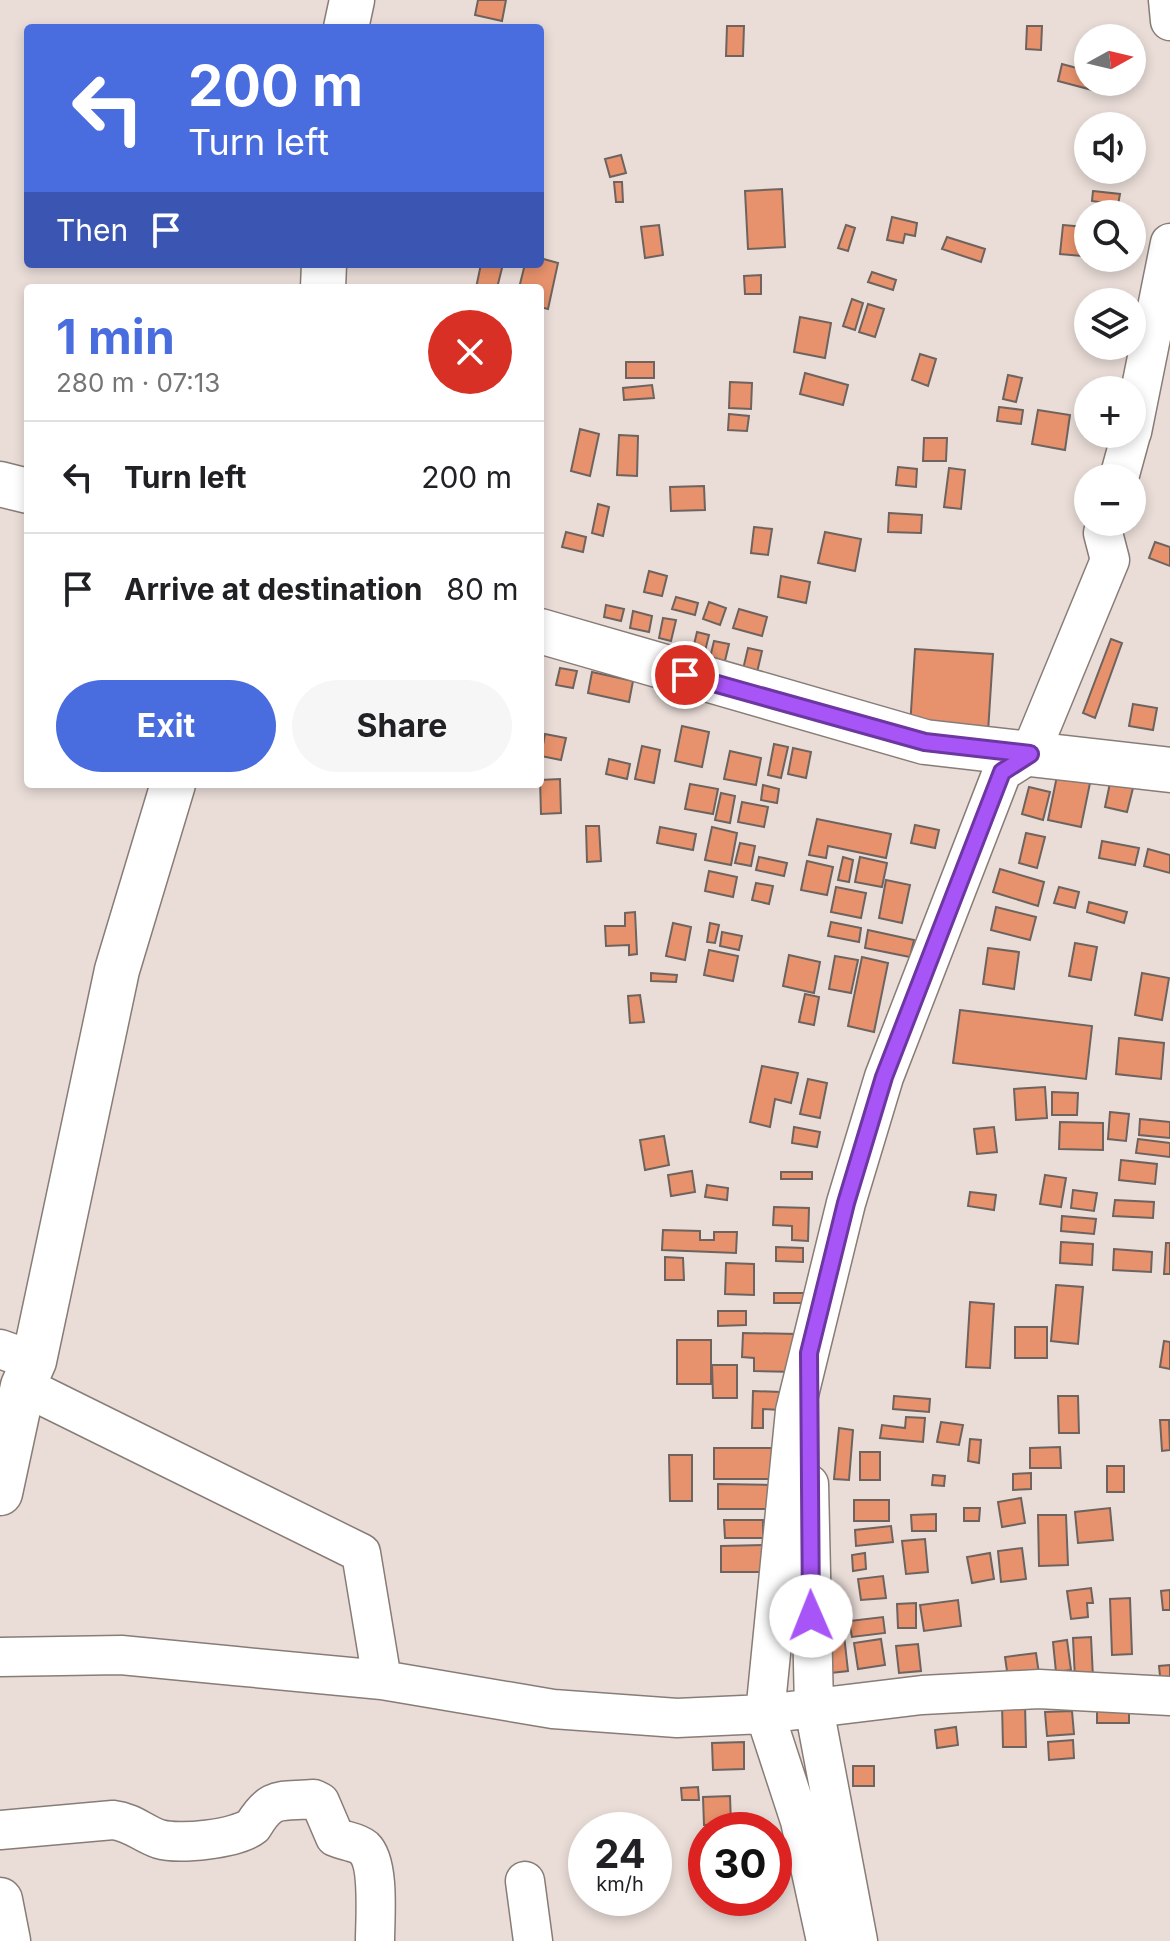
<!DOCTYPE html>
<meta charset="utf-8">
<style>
:root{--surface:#fff;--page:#f6f6f6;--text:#202124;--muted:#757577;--line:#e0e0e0;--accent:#496cdf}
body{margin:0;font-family:Inter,sans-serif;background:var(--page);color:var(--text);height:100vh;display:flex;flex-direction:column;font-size:30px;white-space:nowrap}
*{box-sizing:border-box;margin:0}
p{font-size:26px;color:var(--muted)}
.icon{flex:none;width:44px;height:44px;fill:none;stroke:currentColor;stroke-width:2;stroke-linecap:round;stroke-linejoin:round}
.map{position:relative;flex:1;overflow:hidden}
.drawer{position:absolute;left:24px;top:284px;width:520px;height:504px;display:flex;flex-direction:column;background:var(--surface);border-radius:8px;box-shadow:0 4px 12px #0003}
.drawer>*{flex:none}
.top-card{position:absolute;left:24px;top:24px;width:520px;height:244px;border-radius:8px;box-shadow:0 4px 12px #0003;background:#496cdf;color:#fff;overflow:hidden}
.needle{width:52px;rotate:82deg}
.controls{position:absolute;left:1074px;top:24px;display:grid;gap:16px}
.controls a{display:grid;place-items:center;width:72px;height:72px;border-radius:50%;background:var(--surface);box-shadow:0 4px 12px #0003;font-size:40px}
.speed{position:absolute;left:568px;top:1812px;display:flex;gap:16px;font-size:40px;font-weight:700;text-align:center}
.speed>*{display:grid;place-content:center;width:104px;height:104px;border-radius:50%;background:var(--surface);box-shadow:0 4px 12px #0003;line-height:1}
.speed small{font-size:20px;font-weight:400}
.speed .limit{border:12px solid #d22;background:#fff;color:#111}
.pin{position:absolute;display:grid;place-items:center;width:68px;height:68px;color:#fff;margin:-34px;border:4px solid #fff;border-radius:50%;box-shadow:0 2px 8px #0007}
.me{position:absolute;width:88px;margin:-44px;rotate:359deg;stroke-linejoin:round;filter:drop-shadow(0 0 6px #0008)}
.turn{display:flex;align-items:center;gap:28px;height:168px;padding:0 32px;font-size:36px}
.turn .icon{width:104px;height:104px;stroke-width:2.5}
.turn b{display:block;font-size:56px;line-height:68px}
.then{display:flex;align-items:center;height:76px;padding:0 32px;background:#0003;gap:16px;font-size:30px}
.round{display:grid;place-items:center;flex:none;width:84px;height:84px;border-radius:42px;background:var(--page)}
.overview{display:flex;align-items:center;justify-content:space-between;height:136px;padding:0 32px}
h1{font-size:48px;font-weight:700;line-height:60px;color:var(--accent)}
.primary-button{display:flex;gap:16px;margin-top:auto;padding:16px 32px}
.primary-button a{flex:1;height:92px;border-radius:48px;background:var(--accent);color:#fff;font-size:32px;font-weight:700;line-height:92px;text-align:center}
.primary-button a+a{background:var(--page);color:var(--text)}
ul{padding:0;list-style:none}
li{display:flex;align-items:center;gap:24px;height:112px;padding:0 32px;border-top:2px solid var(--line)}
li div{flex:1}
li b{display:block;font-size:30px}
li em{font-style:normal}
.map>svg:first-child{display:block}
</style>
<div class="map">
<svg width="1170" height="1941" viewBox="0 0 1170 1941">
<rect width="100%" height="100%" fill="#eaddd8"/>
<!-- building -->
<path fill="#e7926c" stroke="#6e635e" stroke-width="2" d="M478,0H506L502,21L475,15Z
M727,26H744L743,56H726Z
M1027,26H1042L1041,50L1026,49Z
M1062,64L1088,71V82H1094L1092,90L1058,81Z
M621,155L626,173L610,177L605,159Z
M614,182H622L623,202H616Z
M782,189L785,247L748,249L745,191Z
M1093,191L1120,194L1118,205L1092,201Z
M892,217L917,223L915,236L905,234L903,243L887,240Z
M659,225L663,255L645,258L641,227Z
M846,225L855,228L848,251L838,248Z
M1063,225L1085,227L1082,256L1060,254Z
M947,237L985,249L981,262L942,249Z
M540,258L558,263L548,309L540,307V288H519L525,264H540Z
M481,264H503L497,288H476Z
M872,272L896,280L893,290L868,282Z
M761,275V294H745L744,276Z
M852,299L863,303L855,330L843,326Z
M868,304L884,309L875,337L859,332Z
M800,317L831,323L825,358L794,352Z
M920,354L936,359L928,386L912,380Z
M626,362H654V378H626Z
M805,373L848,385L843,405L800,394Z
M1008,375L1022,378L1016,402L1003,399Z
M730,382L752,383L751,409L729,408Z
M652,385L654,398L624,400L623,388Z
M999,407L1023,410L1021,424L997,421Z
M1038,410L1070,415L1065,450L1032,444Z
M729,414L749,416L747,431L728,430Z
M1086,415L1088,434H1117V439L1084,435Z
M580,429L599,434L590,476L571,471Z
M619,435L638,436L637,476L617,475Z
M924,438H947L946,461H923Z
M898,467L917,469L916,487L896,485Z
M949,468L965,470L961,509L944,507Z
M704,486L705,510L671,511L670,487Z
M598,504L609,507L603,536L592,533Z
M889,513L922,515L921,533L888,532Z
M754,527L772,529L768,555L751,553Z
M566,532L586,537L583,552L562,547Z
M825,532L861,539L855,571L818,563Z
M1155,542L1170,547V566L1149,558Z
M649,571L667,576L662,596L644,592Z
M781,576L810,582L806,603L778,597Z
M676,597L698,603L695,615L672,609Z
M709,602L726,608L720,625L703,619Z
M606,605L624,609L621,621L604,617Z
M739,609L767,617L762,636L733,628Z
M633,611L652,616L649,632L630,628Z
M663,618L676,620L671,641L659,638Z
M697,632L709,635L703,659L691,657Z
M1111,639L1122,643L1095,718L1083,713Z
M714,641L729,644L723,669L708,666Z
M748,648L762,651L755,681L741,678Z
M915,649L993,654L988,732L910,727Z
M560,668L577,671L573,688L556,685Z
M592,672L633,681L629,702L588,693Z
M1133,704L1157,708L1153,730L1129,726Z
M682,726L709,732L702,767L675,761Z
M545,734L566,738L561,760L541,756Z
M774,744L788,747L781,778L768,775Z
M642,746L660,750L654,783L635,779Z
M793,748L811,752L806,778L788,774Z
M730,751L761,758L756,785L724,779Z
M609,759L630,764L627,779L606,774Z
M1057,776L1090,783L1081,827L1048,820Z
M560,779L561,813L541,814L540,780Z
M1110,783L1133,788L1127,812L1105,807Z
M690,784L718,789L713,814L685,809Z
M763,785L779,789L777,803L761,800Z
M1029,787L1050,792L1043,820L1022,814Z
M721,793L735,796L730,823L715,820Z
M742,802L768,807L764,827L738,822Z
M817,819L891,834L886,858L828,846L826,858L809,855Z
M915,825L939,830L935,848L911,843Z
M586,826H599L601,861L587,862Z
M660,827L696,834L693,850L657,843Z
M712,827L737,833L731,865L705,860Z
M1026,833L1045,837L1037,868L1019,863Z
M1102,841L1139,848L1135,865L1099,858Z
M740,843L755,846L751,866L735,863Z
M1148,849L1170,855V873L1144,866Z
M759,857L787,863L784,876L756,870Z
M843,857L853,860L849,882L838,880Z
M860,857L887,863L882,887L855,882Z
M807,861L833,867L827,895L801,890Z
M1000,869L1044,882L1038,906L993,892Z
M709,871L737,877L733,897L705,891Z
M886,880L910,885L902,923L879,918Z
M756,883L773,886L769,904L752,900Z
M836,887L866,893L861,918L831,912Z
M1059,887L1079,892L1075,908L1054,903Z
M1089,902L1127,912L1124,923L1087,912Z
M996,907L1036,917L1030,940L991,930Z
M635,912L637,954L629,955V945L606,946L605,926H625V913Z
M831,922L861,928L859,942L828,936Z
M673,923L691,927L685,960L666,956Z
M710,923L719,925L715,943L707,942Z
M868,930L914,940L910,957L865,948Z
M722,932L742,936L739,950L720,946Z
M1075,943L1097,947L1091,980L1069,976Z
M988,948L1019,952L1014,989L983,984Z
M709,950L738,956L733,981L704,975Z
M789,955L820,962L814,993L783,986Z
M835,956L858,960L851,993L829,989Z
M862,957L888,963L874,1032L848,1026Z
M651,973L677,975L676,982L651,981Z
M1142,973L1169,978L1162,1020L1135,1015Z
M805,994L819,997L814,1025L799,1022Z
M640,995L644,1022L630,1023L628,996Z
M960,1010L1092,1026L1086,1079L953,1063Z
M1119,1038L1164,1043L1161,1079L1116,1074Z
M762,1066L798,1073L791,1103L775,1099L770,1127L750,1122Z
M808,1079L827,1083L820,1118L800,1114Z
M1045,1087L1047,1118L1016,1120L1014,1089Z
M1052,1092L1078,1093L1077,1115H1052Z
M1110,1112L1129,1114L1126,1141L1108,1139Z
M1140,1119L1170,1122V1138L1139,1135Z
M1060,1122L1103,1123V1150L1059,1149Z
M794,1127L820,1132L817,1147L792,1143Z
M994,1127L997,1152L977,1154L974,1129Z
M664,1136L669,1165L645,1170L640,1140Z
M1138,1139L1170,1143V1157L1136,1153Z
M1121,1160L1157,1164L1155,1184L1119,1180Z
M692,1171L695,1192L671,1196L668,1175Z
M781,1172H812V1179H781Z
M1045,1175L1066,1178L1061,1207L1040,1204Z
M707,1185L728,1188L727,1200L705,1197Z
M1073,1190L1097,1193L1094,1211L1071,1208Z
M970,1192L996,1195L994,1210L968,1206Z
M1115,1200L1154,1202L1153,1218L1113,1216Z
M774,1207L809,1208L808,1241L792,1240V1226L773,1225Z
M1062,1216L1096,1219L1094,1234L1061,1231Z
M663,1230L700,1231V1240H714V1232H737L736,1253L662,1250Z
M1061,1242L1093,1244L1092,1265L1060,1263Z
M1166,1243H1170V1274H1164Z
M776,1247L803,1248V1262L776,1261Z
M1114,1249L1152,1252L1151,1272L1113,1270Z
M665,1257L683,1258L684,1280H665Z
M726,1263L754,1264V1295L725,1294Z
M1056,1285L1083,1287L1078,1344L1051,1341Z
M774,1293H809L810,1303H774Z
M970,1302L994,1304L990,1368L966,1367Z
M718,1311H746V1325L718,1326Z
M1015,1327H1047V1358H1015Z
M743,1333L798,1334L797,1372L754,1371V1358L742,1357Z
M677,1340H711V1384H677Z
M1164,1341L1170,1342V1369L1160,1367Z
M712,1365H737V1398H713Z
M753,1391L781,1392V1410L763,1409V1428H752Z
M894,1396L930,1399L929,1412L893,1409Z
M1058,1396H1078L1079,1433H1059Z
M906,1417L925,1418L923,1442L880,1438L882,1425L905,1428Z
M1160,1420H1169L1170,1450L1162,1451Z
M941,1422L963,1425L959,1445L937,1442Z
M839,1428L853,1430L849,1480L834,1479Z
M970,1439L981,1440L979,1463L968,1461Z
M1060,1447L1061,1468H1030V1448Z
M714,1448H774V1479H714Z
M860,1452H880V1480H860Z
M669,1455H692V1501H670Z
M1107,1466H1124V1492H1107Z
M1031,1473V1489L1013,1490V1474Z
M933,1475L945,1476L944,1486L932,1485Z
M718,1484L771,1485V1509H718Z
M1021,1498L1025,1523L1002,1527L998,1502Z
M854,1500H889V1521H854Z
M964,1508H980L979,1521H964Z
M1110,1508L1113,1540L1078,1543L1075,1512Z
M936,1514V1531H912L911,1515Z
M1038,1515H1066L1068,1565L1039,1566Z
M724,1520H763V1538H725Z
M891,1526L893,1542L856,1546L855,1530Z
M925,1539L928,1572L906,1574L902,1541Z
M766,1545L767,1572H721V1546Z
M1022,1548L1026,1579L1001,1582L998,1551Z
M865,1553L866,1569L853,1571L852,1555Z
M990,1553L994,1579L972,1583L967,1557Z
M883,1576L886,1598L861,1600L858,1579Z
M1091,1588L1093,1603H1087L1088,1617L1071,1619L1067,1591Z
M1170,1590V1610H1163L1161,1591Z
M1130,1598L1132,1654L1112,1655L1110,1599Z
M958,1600L961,1626L924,1631L920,1605Z
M916,1603V1628H898L897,1604Z
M883,1617L885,1633L852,1637L849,1621Z
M843,1626L848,1671L822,1674L817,1629Z
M1091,1637L1093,1678L1075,1679L1073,1638Z
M881,1639L885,1665L858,1669L854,1643Z
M1067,1640L1071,1670L1056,1672L1053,1642Z
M918,1644L921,1671L899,1673L896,1646Z
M1036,1653L1040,1681L1009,1685L1005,1657Z
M1170,1665V1685L1161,1686L1159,1666Z
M1025,1703L1026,1747H1003L1002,1704Z
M1097,1709H1129V1723H1097Z
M1072,1711L1074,1734L1047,1736L1045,1712Z
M956,1727L958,1745L937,1748L935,1730Z
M1073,1740L1074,1758L1049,1760L1048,1742Z
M744,1742V1769L713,1770L712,1743Z
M853,1766H874V1786H853Z
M698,1787L699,1800H682L681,1788Z
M730,1796L731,1824L704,1825L703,1797Z"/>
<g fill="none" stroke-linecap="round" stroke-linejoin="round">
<defs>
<path id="minor" d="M1168,0L1170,21
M1132,432L1170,243
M1119,478L1131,434
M0,1349L34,1361
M23,1386L361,1553L382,1680
M809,1484L814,1708L858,1941
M0,1657L121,1655L235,1666L382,1680L553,1709L677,1718L765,1714L922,1695L1039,1689L1170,1696
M0,1830L113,1820C132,1822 142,1833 159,1839C179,1845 237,1839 253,1826C272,1795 279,1802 314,1799L320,1802L335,1837C344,1841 357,1842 364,1848C380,1863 375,1919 375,1941
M525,1881L533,1941
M826,1941L800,1821L765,1714L795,1411L846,1203L884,1077L1002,772L1030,754L1110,560L1103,533L1106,522"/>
<path id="tertiary" d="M346,28L352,0
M323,288L324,264
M0,484L28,491
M540,631L925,742L1170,770
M0,1493L23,1386L34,1361L117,970L173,784
M0,1900L8,1941"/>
</defs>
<!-- minor casing -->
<use href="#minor" stroke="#887c77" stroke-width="41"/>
<!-- tertiary casing -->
<use href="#tertiary" stroke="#887c77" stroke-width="47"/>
<!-- minor -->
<use href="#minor" stroke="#fff" stroke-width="38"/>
<!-- tertiary -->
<use href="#tertiary" stroke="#fff" stroke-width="44"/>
</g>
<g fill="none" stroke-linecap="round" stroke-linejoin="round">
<defs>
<path id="route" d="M685,675L925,742L1030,754L1002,772L884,1077L846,1203L809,1353L811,1616"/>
</defs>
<!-- route casing -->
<use href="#route" stroke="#6d37a1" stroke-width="20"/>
<!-- route -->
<use href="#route" stroke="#a855f7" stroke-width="14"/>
</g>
</svg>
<div class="controls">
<a><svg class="needle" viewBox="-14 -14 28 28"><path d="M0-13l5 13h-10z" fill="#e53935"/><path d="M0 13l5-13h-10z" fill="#757577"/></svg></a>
<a><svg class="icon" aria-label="sound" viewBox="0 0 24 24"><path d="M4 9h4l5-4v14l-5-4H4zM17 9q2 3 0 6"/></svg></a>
<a><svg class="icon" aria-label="search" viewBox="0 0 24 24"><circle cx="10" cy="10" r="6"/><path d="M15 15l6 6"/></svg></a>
<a><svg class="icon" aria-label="layers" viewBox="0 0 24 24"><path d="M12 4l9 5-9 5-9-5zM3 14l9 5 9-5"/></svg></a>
<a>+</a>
<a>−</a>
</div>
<div class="speed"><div>24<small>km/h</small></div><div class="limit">30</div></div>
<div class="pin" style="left:685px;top:675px;background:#d93025"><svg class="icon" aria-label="arrive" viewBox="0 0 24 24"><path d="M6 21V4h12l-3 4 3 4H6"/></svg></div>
<svg class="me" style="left:811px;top:1616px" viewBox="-20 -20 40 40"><circle r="19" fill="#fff"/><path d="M0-13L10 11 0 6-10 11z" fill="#a855f7"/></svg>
<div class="top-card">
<div class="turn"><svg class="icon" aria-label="left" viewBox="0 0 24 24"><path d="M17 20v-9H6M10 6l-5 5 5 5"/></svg><div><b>200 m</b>Turn left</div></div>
<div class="then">Then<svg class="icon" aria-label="arrive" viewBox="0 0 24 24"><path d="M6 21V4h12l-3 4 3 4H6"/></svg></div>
</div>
<section class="drawer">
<div class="overview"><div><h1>1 min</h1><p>280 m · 07:13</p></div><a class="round" style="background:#d93025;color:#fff"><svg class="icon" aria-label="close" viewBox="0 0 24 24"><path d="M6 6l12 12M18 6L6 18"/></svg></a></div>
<ul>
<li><svg class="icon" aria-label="left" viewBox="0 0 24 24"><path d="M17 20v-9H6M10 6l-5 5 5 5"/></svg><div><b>Turn left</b></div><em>200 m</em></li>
<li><svg class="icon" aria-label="arrive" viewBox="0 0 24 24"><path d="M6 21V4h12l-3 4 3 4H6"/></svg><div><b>Arrive at destination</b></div><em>80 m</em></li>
</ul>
<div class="primary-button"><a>Exit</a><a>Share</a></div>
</section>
</div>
